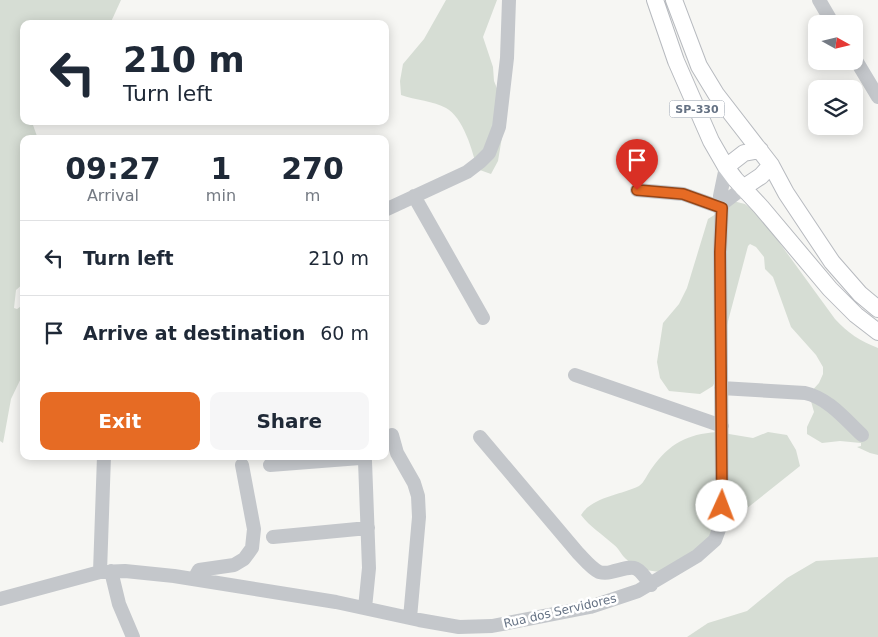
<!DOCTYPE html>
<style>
:root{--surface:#fff;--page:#f6f6f7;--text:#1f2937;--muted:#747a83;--line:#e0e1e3;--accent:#e66b24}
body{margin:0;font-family:"DejaVu Sans",sans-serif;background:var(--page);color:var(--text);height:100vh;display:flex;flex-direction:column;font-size:19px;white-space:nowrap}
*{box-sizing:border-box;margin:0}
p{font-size:16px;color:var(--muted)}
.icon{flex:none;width:28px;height:28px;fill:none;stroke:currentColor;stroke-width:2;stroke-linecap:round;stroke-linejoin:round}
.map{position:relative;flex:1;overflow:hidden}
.side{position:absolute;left:20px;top:135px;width:369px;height:325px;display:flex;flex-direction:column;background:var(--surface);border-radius:10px;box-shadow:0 2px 12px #0003}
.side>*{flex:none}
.guide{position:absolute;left:20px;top:20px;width:369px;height:105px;border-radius:10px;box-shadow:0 2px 12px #0003;background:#fff;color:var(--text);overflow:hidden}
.needle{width:32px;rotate:98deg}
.controls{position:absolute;left:808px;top:15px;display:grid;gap:10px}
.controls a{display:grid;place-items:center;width:55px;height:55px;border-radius:10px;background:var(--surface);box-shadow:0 2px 12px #0003;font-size:25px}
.pin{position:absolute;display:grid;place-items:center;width:42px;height:42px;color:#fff;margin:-51px -21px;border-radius:50% 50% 50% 0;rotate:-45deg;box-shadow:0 0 5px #0007}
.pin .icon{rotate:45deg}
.me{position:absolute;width:55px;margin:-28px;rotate:2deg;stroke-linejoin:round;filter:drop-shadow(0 0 4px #0008)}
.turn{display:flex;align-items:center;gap:18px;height:105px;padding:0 20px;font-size:22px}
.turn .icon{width:65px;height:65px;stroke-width:2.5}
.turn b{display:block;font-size:35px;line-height:42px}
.eta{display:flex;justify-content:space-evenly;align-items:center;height:85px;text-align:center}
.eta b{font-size:30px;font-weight:800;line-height:35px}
.cta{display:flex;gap:10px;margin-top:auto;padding:10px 20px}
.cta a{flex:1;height:58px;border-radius:10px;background:var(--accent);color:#fff;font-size:20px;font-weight:800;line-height:58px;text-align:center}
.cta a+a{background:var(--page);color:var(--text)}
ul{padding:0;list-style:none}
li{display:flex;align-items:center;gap:15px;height:75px;padding:0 20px;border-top:1px solid var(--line)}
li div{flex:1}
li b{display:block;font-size:19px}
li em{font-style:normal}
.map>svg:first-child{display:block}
</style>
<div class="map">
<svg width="878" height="637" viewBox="0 0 878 637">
<rect width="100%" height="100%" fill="#f6f6f3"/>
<!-- green -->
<path fill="#d6ddd4" d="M0,0H121L110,24H24V121H33V125L38,139H24V283L16,290L14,308L17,309L24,304L20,338L24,372L11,399L3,443L0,441Z
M446,0H497L483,37L493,67L494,81L500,96L504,125L498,161L491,174L477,169C473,151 463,117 446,108C434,101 415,100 401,95L400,81L403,64L424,39Z
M733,201L745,204L760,216L835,319C848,333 860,341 878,348V455L870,453L857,447L861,446V443L840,441L822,443L807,434V427L814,412L809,394L819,383L823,374V367L816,355L791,327L773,277L765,269L764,257L756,247L750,244L748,246L727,325L719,372L713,386L700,394L669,391L660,378L657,362L663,323L679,304L687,288L708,219L719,212Z
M717,432L753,438L768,432L787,435L796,450L800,466L667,572C653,572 637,570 626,559C621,555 619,548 613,544C602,534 590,527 581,515C592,497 621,495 639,486C644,483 648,473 652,468C669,444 687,434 717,432Z
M878,557V637H687L708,623L747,611L787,578L816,561Z"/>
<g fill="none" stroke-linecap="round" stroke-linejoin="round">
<defs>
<path id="major" d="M655,0L676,61L711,141L726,167L735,179L761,207L830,289L856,315L878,332
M674,0L699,66L716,94L771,165L786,193L832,262L860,294L878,309
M726,167L744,153L760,150
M743,188L761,176L771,165"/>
</defs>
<!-- major casing -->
<use href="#major" stroke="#b7babf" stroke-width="18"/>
<!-- minor -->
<path stroke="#c4c7cb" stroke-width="14" d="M819,0L833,24
M854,57L878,97
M637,190L683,194L722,208
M414,196L483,318
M722,204L743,188
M385,210L467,172L480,162L489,153L499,127L507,58L509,0
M575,375L722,426
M721,388L805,393C828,398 845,419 862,435
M392,435L397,453L414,483L418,496L419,517L410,618
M480,437L578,553C584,559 591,568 599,572C603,573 607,573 611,572C636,566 635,563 651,585
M270,465L360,458L365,461L369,568L365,608
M273,537L368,528
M111,571L119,604L133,637
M100,572L104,456
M194,579L199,570L234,565L244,559L252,548L254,529L242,465
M0,599L100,572L125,571L174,576L336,602L419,620L459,627L492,626L590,607L638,591L697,556L715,540L721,524L722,488L720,252L722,204L720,196L726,167"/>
<!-- major -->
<use href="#major" stroke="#fff" stroke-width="16"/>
</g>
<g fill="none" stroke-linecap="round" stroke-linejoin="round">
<defs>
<path id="route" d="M637,190L683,194L722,208L720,252L722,506"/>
</defs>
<!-- route casing -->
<use href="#route" stroke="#964617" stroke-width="12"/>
<!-- route -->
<use href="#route" stroke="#e66b24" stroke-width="9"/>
</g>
<g text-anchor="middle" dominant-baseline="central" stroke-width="5" stroke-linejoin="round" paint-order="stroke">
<!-- shield labels -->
<rect fill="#fff" stroke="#939ca9" stroke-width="1" x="669.5" y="100.5" width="55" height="17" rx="4"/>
<g font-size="11" font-weight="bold" fill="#657284">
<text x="697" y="109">SP-330</text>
</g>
<!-- street labels -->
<g font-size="12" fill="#657284" stroke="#fff">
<text transform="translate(560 611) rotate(-13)">Rua dos Servidores</text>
</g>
</g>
</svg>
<div class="controls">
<a><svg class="needle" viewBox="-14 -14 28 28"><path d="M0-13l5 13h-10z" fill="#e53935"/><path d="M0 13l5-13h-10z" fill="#747a83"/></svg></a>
<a><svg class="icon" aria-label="layers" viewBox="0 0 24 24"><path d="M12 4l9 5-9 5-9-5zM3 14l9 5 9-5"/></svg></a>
</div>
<div class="pin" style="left:637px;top:190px;background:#d93025"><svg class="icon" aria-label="arrive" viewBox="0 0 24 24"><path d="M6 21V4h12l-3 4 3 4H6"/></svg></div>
<svg class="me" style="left:722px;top:506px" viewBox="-20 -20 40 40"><circle r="19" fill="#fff"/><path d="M0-13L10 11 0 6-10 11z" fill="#e66b24"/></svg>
<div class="guide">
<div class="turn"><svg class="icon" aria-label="left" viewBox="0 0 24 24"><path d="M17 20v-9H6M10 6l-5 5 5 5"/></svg><div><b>210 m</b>Turn left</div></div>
</div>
<section class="side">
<div class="eta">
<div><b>09:27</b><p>Arrival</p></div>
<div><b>1</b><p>min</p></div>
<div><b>270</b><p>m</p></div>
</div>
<ul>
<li><svg class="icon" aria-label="left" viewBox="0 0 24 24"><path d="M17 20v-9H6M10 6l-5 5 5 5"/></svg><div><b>Turn left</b></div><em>210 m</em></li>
<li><svg class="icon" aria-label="arrive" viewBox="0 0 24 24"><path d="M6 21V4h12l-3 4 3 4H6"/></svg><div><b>Arrive at destination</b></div><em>60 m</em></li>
</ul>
<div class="cta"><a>Exit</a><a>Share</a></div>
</section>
</div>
